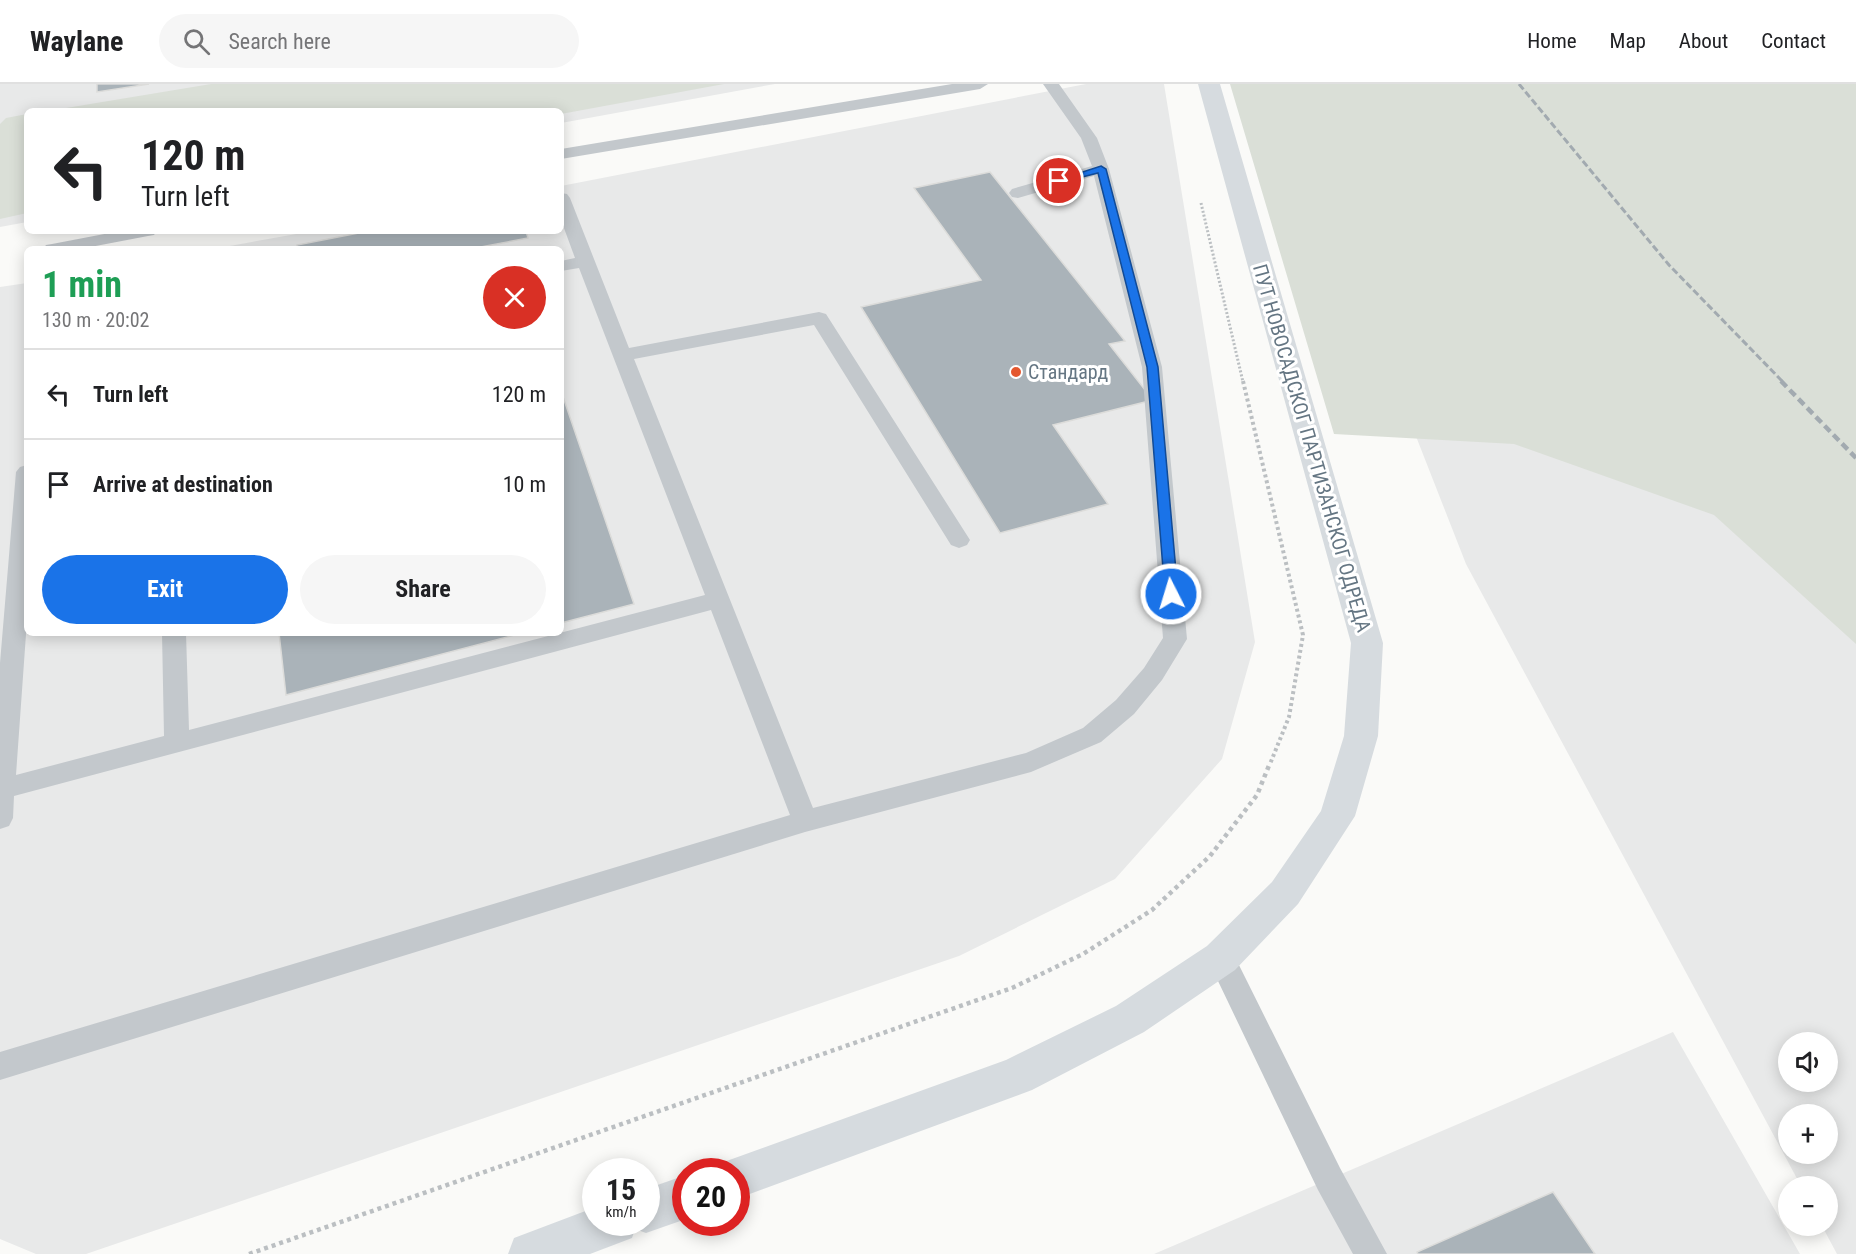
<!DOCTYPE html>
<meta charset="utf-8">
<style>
:root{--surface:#fff;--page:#f6f6f6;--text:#202124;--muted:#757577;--line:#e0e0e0;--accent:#1a73e8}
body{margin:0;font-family:"Roboto Condensed",sans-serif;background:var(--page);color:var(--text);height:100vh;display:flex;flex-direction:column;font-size:22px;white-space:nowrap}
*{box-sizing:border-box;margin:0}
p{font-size:20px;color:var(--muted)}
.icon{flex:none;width:33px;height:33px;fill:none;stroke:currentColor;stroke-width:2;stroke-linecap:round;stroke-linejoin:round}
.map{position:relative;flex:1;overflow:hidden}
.panel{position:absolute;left:24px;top:162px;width:540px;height:390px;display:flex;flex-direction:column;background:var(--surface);border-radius:9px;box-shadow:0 3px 15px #0003}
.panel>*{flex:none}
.top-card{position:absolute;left:24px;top:24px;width:540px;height:126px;border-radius:9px;box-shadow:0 3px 15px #0003;background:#fff;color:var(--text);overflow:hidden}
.tools{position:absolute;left:1778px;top:948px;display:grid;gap:12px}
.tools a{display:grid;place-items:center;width:60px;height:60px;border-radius:50%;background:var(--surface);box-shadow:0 3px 15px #0003;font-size:30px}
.speed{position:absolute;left:582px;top:1074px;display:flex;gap:12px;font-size:30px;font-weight:700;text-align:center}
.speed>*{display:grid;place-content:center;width:78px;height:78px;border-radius:50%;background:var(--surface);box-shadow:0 3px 15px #0003;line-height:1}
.speed small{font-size:15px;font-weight:400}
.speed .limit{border:9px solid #d22;background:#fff;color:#111}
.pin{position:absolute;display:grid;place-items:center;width:51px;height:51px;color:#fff;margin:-26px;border:3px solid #fff;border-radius:50%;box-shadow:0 2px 6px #0007}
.me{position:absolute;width:66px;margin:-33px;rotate:355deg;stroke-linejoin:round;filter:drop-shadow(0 0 4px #0008)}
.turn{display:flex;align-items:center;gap:21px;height:126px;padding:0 18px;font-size:27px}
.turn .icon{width:78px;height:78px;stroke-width:2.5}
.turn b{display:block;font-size:42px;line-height:51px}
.round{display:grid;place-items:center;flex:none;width:63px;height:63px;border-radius:32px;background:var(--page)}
.head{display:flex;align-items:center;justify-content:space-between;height:102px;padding:0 18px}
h1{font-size:36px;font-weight:700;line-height:45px;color:#1e9e55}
.primary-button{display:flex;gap:12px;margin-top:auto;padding:12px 18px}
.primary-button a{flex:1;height:69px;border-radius:36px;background:var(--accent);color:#fff;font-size:24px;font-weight:700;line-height:69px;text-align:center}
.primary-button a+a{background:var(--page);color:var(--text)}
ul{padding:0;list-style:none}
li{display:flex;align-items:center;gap:18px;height:90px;padding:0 18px;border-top:2px solid var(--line)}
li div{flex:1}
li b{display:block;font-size:22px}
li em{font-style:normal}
header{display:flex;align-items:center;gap:36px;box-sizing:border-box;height:84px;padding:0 30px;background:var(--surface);border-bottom:2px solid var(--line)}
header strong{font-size:28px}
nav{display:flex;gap:33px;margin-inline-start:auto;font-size:21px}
.search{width:420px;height:54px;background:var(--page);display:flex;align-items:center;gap:15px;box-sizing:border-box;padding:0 21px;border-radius:33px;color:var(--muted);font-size:22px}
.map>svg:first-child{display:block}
</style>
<header>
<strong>Waylane</strong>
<div class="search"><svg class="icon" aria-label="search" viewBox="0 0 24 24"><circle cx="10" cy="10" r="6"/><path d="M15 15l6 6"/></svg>Search here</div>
<nav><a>Home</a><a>Map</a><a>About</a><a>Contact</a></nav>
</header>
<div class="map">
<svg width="1856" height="1170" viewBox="0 0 1856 1170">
<rect width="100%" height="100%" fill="#fafaf8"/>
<!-- built -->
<path fill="#e8e9e9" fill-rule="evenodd" d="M0,0H775L561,39V27H27V138L0,143Z
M1086,0H1164L1255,558L1222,675L1115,795L959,872L86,1170H36L0,1155V203L27,199V549H561V165H213L313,147H561V102Z
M1278,0H1856V1170H1837L1822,1142H1827V1102H1801L1466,480ZM1788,958H1827V998H1788ZM1788,1030H1827V1070H1788Z
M1673,948L1800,1170H1154Z"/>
<!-- green -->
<path fill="#dadfd7" d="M211,0H724L561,30V27H48Z
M1230,0H1856V560L1714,431L1514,360L1334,350Z
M27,30V129L0,135V40L6,34Z"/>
<!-- building -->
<path fill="#aab3b9" stroke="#dcdcda" stroke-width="1.5" d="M97,0H149L97,8Z
M990,88L1125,257L1109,260L1153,316L1053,341L1108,420L1000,449L861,223L981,196L914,104Z
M369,147H526L528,154L470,165H297V161Z
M561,307L634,520L561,539Z
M279,549H522L286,611Z
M1553,1108L1595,1170H1418L1417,1168Z"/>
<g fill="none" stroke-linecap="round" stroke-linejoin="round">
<!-- path-far2 -->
<path stroke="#bbbfc2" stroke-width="3" stroke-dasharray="2 2" stroke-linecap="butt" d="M1201,119L1243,298"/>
<!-- path-far1 -->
<path stroke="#bbbfc2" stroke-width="4" stroke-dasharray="3 3" stroke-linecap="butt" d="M1243,297L1303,551L1289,633L1270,680"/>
<!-- path -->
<path stroke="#bbbfc2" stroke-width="4.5" stroke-dasharray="4 4" stroke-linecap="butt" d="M249,1170L1012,904L1083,870L1152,826L1210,772L1257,711L1270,679"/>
<!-- lane -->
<path fill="#c3c8cc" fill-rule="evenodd" d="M952,0H988L980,5L561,75V65Z
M1043,0H1059L1097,54L1109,85L1162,283L1187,555L1162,596L1134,630L1101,658L1031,688L805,748L0,996V968L790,731L711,526L14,712L13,734L9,742L0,745V579L16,388L20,383L27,381V536L16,691L164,652L162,549H186L189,646L705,511L579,184L561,187V177L575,174L561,136V109L567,110L570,114L629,264L819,228L826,230L970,456L967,461L959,464L951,461L814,241L634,275L813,724L1026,669L1083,644L1116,616L1144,584L1163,554L1142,283L1094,92L1018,114L1012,113L1009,109L1012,105L1092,82L1081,54Z
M120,147H157L154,151L148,152L80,165H43L46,161L52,160Z
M1221,861L1231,865L1340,1084L1387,1170H1353L1318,1106L1207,874L1211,865Z"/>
<!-- secondary -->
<path fill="#d6dbdf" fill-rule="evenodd" d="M1198,0H1220L1383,559L1378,652L1355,732L1298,820L1235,886L1144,948L1032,1006L736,1115V1088H717L721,1079L1006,976L1116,922L1207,862L1272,798L1321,727L1344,652L1351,559Z
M686,1091V1135L646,1149L635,1145L632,1154L590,1170H508L514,1154L596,1123V1138H646V1105Z"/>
<!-- rail-far1 -->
<path stroke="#a2aab0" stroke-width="3" stroke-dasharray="7 3" stroke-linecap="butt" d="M1519,0L1669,181L1783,298"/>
<!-- rail -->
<path stroke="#a2aab0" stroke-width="4.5" stroke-dasharray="8 4.5" stroke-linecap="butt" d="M1781,297L1856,374"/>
</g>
<!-- route -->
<path fill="#1a73e8" stroke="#114b97" stroke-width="1.5" d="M1101,82L1106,85L1158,283L1178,510L1171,514L1165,510L1147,283L1098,89L1059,99L1055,97Z"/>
<!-- markers -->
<circle fill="#e4572e" stroke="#fff" stroke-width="2" cx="1016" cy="288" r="6"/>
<g text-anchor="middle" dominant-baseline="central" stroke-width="6" stroke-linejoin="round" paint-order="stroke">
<!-- poi labels -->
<g font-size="20" fill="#657683" stroke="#fff" text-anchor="start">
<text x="1028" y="288">Стандард</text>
</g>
<!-- street labels -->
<g font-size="20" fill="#657683" stroke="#fff">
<text transform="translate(1312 364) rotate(74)">ПУТ НОВОСАДСКОГ ПАРТИЗАНСКОГ ОДРЕДА</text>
</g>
</g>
</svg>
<div class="tools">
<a><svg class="icon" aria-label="sound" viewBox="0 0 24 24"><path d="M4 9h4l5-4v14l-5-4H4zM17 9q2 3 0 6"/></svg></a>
<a>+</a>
<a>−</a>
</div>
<div class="speed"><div>15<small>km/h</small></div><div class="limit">20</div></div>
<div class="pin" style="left:1059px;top:97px;background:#d93025"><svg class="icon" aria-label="arrive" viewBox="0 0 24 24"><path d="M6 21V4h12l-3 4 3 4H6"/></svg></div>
<svg class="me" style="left:1171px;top:510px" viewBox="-20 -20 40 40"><circle r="17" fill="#1a73e8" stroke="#fff" stroke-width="3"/><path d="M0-11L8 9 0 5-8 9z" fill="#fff"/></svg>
<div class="top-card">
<div class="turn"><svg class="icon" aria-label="left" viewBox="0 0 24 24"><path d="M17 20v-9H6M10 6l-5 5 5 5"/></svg><div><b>120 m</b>Turn left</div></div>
</div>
<section class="panel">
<div class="head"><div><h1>1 min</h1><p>130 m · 20:02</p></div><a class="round" style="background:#d93025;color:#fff"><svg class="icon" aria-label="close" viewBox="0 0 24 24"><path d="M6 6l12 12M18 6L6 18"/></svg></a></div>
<ul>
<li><svg class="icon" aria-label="left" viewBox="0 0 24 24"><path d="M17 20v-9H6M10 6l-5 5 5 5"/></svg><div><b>Turn left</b></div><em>120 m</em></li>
<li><svg class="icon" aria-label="arrive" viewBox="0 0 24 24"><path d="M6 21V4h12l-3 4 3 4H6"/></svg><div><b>Arrive at destination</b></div><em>10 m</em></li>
</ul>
<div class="primary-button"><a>Exit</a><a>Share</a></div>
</section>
</div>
